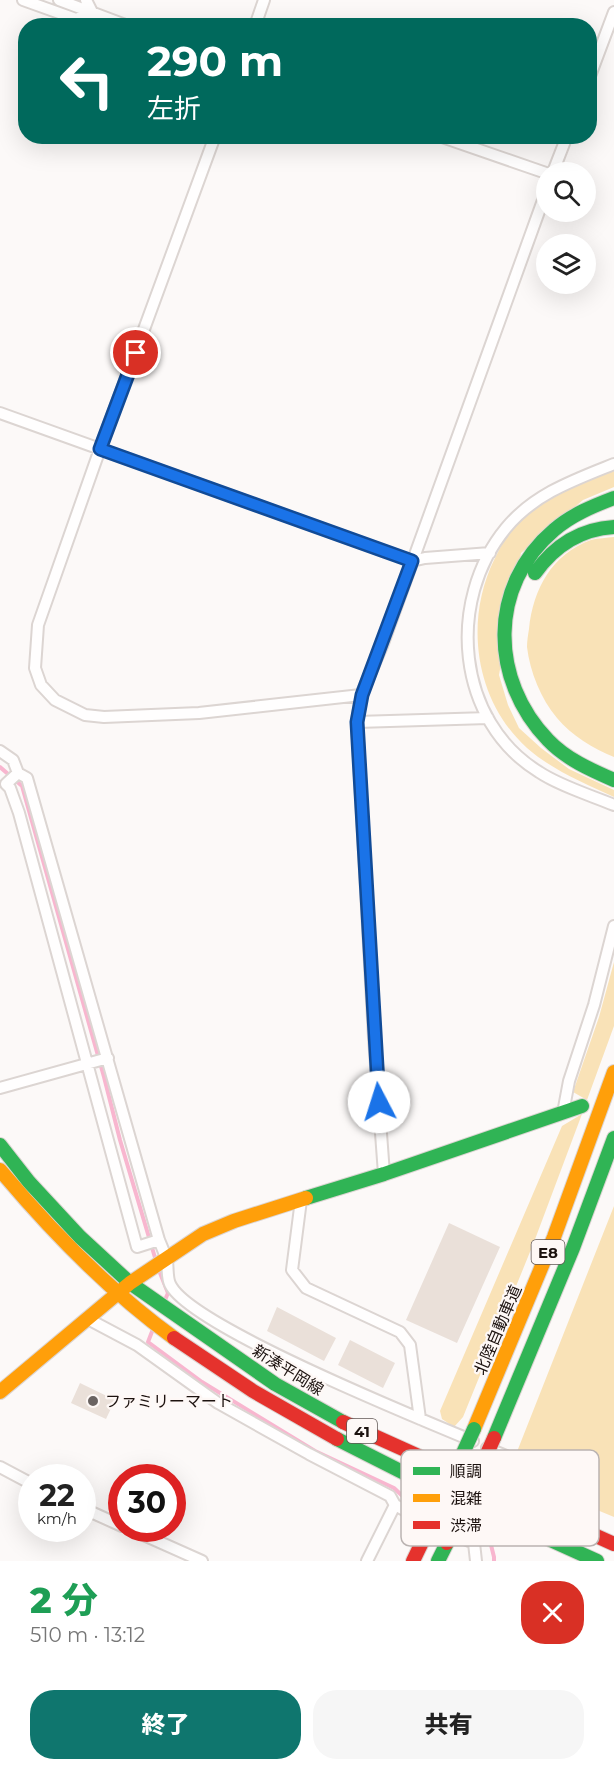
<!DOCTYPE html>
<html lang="ja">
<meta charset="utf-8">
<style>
:root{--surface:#fff;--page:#f6f6f6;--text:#222;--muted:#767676;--accent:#0f766e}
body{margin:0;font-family:Montserrat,"Noto Sans JP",sans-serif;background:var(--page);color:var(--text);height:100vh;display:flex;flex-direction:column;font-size:22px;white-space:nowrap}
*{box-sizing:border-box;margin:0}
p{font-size:20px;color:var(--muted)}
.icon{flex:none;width:33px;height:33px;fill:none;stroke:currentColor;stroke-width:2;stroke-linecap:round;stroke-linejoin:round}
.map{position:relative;height:1561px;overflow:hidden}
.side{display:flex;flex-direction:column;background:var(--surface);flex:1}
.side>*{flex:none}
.banner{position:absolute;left:18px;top:18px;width:579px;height:126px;border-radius:24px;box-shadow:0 6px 24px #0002;background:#00695c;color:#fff;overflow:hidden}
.buttons{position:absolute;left:536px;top:162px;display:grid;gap:12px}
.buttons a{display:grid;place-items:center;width:60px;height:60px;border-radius:50%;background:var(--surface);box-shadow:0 6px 24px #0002;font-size:30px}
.speed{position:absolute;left:18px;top:1464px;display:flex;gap:12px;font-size:30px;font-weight:700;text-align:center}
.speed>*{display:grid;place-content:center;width:78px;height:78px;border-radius:50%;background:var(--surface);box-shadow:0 6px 24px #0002;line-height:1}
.speed small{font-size:15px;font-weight:400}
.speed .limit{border:9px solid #d22;background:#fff;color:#111}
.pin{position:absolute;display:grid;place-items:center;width:51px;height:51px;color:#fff;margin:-26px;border:3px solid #fff;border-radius:50%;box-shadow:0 2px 6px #0007}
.me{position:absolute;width:66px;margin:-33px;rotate:355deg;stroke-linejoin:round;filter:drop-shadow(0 0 4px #0008)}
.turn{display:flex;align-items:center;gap:21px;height:126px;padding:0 30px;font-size:27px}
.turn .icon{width:78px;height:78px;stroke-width:2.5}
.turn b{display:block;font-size:42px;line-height:51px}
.round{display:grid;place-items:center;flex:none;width:63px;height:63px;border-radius:24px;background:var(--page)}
.headline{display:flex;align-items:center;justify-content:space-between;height:102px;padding:0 30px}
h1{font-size:36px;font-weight:800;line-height:45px;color:#1e9e55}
.cta{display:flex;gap:12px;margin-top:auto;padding:12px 30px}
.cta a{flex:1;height:69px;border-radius:24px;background:var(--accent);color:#fff;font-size:24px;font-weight:800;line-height:69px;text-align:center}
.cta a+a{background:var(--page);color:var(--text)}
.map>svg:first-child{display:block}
</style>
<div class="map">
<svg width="614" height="1561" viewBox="0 0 614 1561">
<rect width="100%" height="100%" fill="#fcf9f8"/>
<!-- green -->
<path fill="#f9e2b7" d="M614,471V487L583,500L521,553L499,675L508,705L519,728L541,748L569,769L614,790V797C584,783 552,770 527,748C475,701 464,622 494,560C500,548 506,535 515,525C543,496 578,484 614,471Z
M614,537V757C594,749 571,735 557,718C541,699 530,672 527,647C527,641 528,635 529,629C533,589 552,554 591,540C598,538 607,538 614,537Z
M614,962V1026L587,1100L573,1092L599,1017Z
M582,1114L534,1242L463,1417L454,1427L442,1419L440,1411L562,1126Z
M614,1206V1517L573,1500L505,1482Z"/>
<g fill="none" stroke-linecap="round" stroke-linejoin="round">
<!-- stream -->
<path stroke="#f8b6cf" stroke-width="4" d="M0,767L22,786L104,1077L120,1140L156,1261
M158,1268L168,1293L165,1300
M153,1329L148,1342L202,1382L315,1451L394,1488L412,1505L429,1512
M460,1527L490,1541L494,1557V1561"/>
</g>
<!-- building -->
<path fill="#eae0d9" d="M449,1223L500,1247L457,1343L406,1320Z
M277,1307L336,1338L324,1361L267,1331Z
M350,1340L395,1363L383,1388L338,1365Z
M80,1383L115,1400L106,1419L71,1403Z"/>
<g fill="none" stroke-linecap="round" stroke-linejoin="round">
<defs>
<path id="street" d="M23,0L76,19L92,12L86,0
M59,0L128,26
M255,26L264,0
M590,76L614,12
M215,136L100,449L38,625L35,668L41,685L55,700L85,715L104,717L199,713L361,695
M439,136L546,173
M553,172L567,136
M0,413L412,561L425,558L490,553
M614,464C574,480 534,494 506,528C446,601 456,721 539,772C560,786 590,795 614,805
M357,722L488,718
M0,751L13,760L18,773L27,778L159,1240C162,1247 165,1254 167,1261C168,1268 167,1278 170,1284C189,1326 421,1419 473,1441
M18,773L6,784L10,788L19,813L137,1247L159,1240
M0,1088L108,1058
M563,1113L569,1081L594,1005L614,926
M384,1174L374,1038L357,722L361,695L382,646L546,192
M301,1200L292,1270L306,1288L400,1332L410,1345L420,1419
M88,1319L137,1345L218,1403L309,1454L390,1496L395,1505L367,1561
M487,1448L547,1473
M0,1467L32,1484
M395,1505L434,1526
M82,1508L122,1526
M128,1528L202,1561
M448,1532L474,1543
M476,1561L474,1543L487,1512"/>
<path id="fast" d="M614,498C593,506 571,515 554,530C488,586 490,680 548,740C566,759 591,770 614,780
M535,573C555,545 580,529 614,527
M0,1145L29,1182L80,1237L130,1283L275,1384L343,1422
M306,1198L384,1174L582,1106
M494,1438L573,1248L614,1138
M337,1439L422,1482L597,1561
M438,1561L447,1543"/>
<path id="slow" d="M0,1170C52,1232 108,1290 174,1338
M0,1392L130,1283L203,1234L234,1221L306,1198
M474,1429L554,1237L614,1072"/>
<path id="jam" d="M174,1338L253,1391L337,1439
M343,1422L614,1544
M413,1561L426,1534"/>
</defs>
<!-- street casing -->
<use href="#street" stroke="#dcd5d2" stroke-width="14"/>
<!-- fast casing -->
<use href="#fast" stroke="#dcd5d2" stroke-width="16"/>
<!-- slow casing -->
<use href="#slow" stroke="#dcd5d2" stroke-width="16"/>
<!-- jam casing -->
<use href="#jam" stroke="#dcd5d2" stroke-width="16"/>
<!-- street -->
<use href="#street" stroke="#fffefe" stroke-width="10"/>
<!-- fast -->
<use href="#fast" stroke="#30b455" stroke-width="14"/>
<!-- slow -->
<use href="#slow" stroke="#ff9f0a" stroke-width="14"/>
<!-- jam -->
<use href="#jam" stroke="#e5322d" stroke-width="14"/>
<defs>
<path id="fast-bridge" d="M426,1534L474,1429"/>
<path id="jam-bridge" d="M447,1543L494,1438"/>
</defs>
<!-- fast-bridge casing -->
<use href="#fast-bridge" stroke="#dcd5d2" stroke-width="16" stroke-linecap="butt"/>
<!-- jam-bridge casing -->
<use href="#jam-bridge" stroke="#dcd5d2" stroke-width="16" stroke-linecap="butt"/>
<!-- fast-bridge -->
<use href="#fast-bridge" stroke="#30b455" stroke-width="14"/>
<!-- jam-bridge -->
<use href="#jam-bridge" stroke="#e5322d" stroke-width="14"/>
</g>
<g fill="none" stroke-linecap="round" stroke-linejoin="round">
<defs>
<path id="route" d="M136,353L100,449L412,561L362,695L357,722L379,1102"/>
</defs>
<!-- route casing -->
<use href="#route" stroke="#114b97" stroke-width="15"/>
<!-- route -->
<use href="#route" stroke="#1a73e8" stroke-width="10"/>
</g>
<!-- markers -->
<circle fill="#6a6361" stroke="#fef8f6" stroke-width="2" cx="93" cy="1401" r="6"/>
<g text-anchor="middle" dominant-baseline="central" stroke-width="4.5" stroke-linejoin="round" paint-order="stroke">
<!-- shield labels -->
<g fill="#fef8f6" stroke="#605754" stroke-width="1.5">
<rect x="531.5" y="1240" width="33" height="24" rx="4.5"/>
<rect x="347" y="1419" width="30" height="24" rx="4.5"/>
</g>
<g font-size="15" font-weight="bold" fill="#1c120f">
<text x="548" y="1252">E8</text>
<text x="362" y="1431">41</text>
</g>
<!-- street labels -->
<g font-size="16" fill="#1c120f" stroke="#fef8f6">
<text transform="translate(498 1330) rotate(-67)">北陸自動車道</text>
<text transform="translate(288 1370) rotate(32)">新湊平岡線</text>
</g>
<!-- poi labels -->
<g font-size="16" fill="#1c120f" stroke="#fef8f6" text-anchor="start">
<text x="105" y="1401">ファミリーマート</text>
</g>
</g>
<!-- legend -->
<rect x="401" y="1450" width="198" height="96" rx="9" fill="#fef8f6" stroke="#bab3b1" stroke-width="1.5"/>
<rect x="413" y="1467" width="27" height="8" fill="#30b455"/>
<rect x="413" y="1494" width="27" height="8" fill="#ff9f0a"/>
<rect x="413" y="1521" width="27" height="8" fill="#e5322d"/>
<g font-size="16" fill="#1c120f">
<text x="450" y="1477">順調</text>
<text x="450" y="1504">混雑</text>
<text x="450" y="1531">渋滞</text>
</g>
</svg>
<div class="buttons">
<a><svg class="icon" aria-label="search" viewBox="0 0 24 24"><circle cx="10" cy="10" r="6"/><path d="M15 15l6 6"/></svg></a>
<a><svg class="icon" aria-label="layers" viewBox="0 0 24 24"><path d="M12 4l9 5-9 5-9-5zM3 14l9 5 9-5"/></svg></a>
</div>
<div class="speed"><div>22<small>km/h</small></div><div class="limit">30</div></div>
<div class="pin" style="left:136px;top:353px;background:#d93025"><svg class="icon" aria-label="arrive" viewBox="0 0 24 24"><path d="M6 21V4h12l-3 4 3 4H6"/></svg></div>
<svg class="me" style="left:379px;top:1102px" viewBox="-20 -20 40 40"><circle r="19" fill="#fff"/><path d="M0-13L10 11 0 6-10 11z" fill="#1a73e8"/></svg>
<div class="banner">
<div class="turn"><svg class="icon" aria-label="left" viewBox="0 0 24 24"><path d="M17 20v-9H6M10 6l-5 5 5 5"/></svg><div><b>290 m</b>左折</div></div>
</div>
</div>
<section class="side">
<div class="headline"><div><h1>2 分</h1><p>510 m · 13:12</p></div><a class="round" style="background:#d93025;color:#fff"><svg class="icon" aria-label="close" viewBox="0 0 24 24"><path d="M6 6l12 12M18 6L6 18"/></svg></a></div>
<div class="cta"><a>終了</a><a>共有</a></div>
</section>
